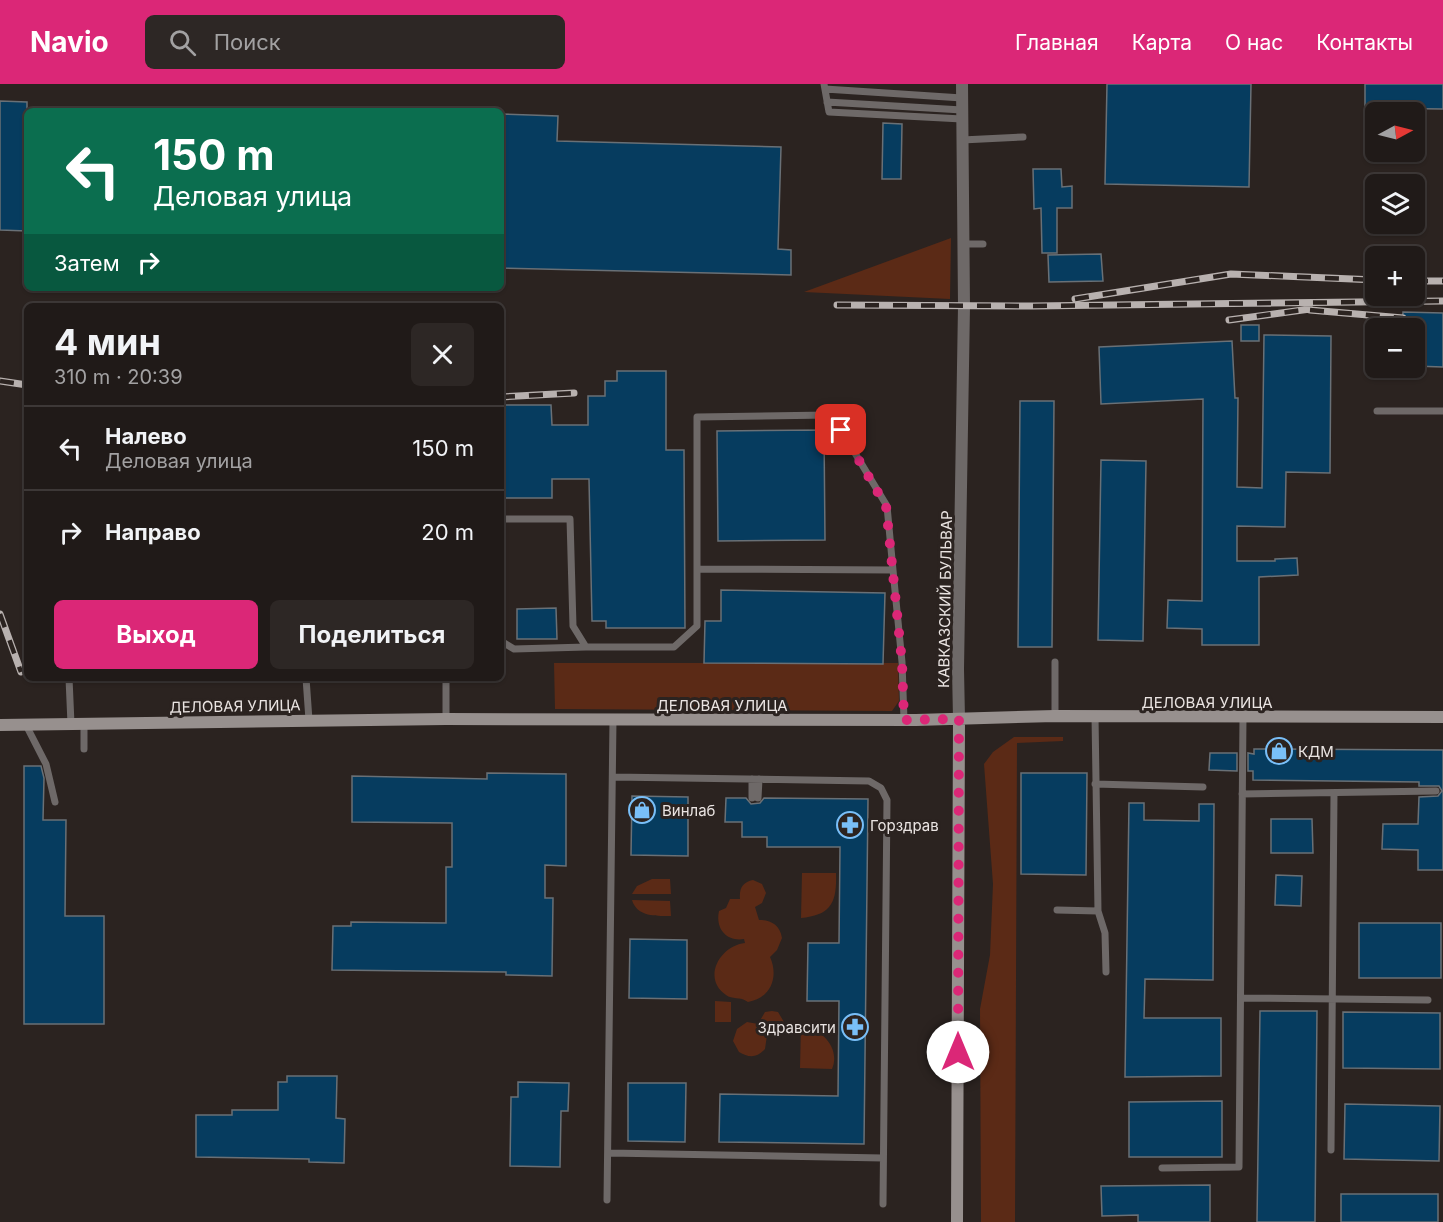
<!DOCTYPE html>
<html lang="ru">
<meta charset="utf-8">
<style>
:root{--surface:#201a18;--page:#2d2725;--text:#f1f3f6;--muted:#a2a1a2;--line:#3d3837;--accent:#db2777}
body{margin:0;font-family:Inter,sans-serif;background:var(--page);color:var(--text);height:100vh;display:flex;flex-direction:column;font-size:22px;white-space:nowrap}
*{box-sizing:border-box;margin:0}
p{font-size:20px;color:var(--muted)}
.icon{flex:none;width:33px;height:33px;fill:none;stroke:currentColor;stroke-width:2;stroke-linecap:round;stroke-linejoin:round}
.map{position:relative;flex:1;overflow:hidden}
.details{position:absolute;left:24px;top:219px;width:480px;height:378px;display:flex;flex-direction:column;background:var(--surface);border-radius:9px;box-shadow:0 2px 4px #0004,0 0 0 2px var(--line)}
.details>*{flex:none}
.top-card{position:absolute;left:24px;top:24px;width:480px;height:183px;border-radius:9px;box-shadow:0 2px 4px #0004,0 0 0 2px var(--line);background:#0b6e4f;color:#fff;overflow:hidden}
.needle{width:39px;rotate:83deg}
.buttons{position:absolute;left:1365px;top:18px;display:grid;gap:12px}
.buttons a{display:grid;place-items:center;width:60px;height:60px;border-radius:9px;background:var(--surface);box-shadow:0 2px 4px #0004,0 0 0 2px var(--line);font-size:30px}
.pin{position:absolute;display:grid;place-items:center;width:51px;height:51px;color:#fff;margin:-26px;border-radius:12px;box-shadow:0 3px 9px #0006}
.me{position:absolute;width:66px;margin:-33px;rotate:0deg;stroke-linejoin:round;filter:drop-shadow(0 0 4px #0008)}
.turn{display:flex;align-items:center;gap:21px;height:126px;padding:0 30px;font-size:27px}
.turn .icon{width:78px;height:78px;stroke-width:2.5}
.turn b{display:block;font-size:42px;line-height:51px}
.then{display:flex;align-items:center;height:57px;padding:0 30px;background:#0003;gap:12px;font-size:22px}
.round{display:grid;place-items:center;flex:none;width:63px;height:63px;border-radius:9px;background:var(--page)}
.headline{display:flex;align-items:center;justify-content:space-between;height:102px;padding:0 30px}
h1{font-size:36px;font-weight:700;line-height:45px}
.button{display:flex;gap:12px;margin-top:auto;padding:12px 30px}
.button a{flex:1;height:69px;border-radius:9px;background:var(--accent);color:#fff;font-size:24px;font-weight:700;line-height:69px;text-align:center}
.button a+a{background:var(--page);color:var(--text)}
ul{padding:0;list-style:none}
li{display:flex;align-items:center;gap:18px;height:84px;padding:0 30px;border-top:2px solid var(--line)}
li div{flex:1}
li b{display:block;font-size:22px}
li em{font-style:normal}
header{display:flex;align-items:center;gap:36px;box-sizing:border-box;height:84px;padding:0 30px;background:var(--accent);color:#fff}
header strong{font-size:28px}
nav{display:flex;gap:33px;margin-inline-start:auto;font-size:21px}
.search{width:420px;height:54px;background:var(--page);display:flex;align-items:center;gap:15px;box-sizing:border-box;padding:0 21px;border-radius:9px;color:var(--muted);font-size:22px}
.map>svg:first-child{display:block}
</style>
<header>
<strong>Navio</strong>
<div class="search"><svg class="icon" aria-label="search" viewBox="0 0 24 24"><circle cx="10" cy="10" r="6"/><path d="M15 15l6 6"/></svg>Поиск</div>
<nav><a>Главная</a><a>Карта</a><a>О нас</a><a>Контакты</a></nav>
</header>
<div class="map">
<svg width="1443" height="1138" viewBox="0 0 1443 1138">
<rect width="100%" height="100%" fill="#2b2320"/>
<!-- green -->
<path fill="#5b2a16" d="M951,154L950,215L804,208Z
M554,579H898L899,617L892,627L555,625Z
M1014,653H1063V657L1017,659L1015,1138H981L980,925L990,871L993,800L984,680L993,668Z
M802,789H836C837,819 831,831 801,834Z
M652,795H670L671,810H632L637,802Z
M753,796L762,800L766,809L762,819L755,823L759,836C771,836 780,841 782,854L777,866L770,873C779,893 771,914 748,918C740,912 732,916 726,911C702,895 719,862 745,859L744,855C727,858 715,845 719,827L726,824L730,815H740C739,804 743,798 753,796Z
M632,816L670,817L671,832C656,832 637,833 632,816Z
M715,917L731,918V938H715Z
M772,927L778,928L784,938L780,949L775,951H767L765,965C757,974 749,974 739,968L733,957L737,945L747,938L758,940L765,928Z
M801,941C821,944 841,964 832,985L800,984Z"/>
<!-- building -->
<path fill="#063c5f" stroke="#697076" stroke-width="1.5" d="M1107,0H1251L1249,103L1105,100Z
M1365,0H1443V25L1365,24Z
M0,17L27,18V147L0,146Z
M501,30L558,32L557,57L781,63L778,165L791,166V191L501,184Z
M883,39L902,40L901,95H882Z
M1033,85H1061L1062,103L1072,102V124H1057V169H1042L1041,124L1034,125Z
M1101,170L1103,197L1049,198L1048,171Z
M1403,228L1443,229V283L1414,282V244H1402Z
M1241,241H1259V257H1241Z
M1264,251L1331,252L1330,389L1286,388L1285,443L1237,442V477H1275V475L1297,474L1298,491L1259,493V561H1202V545L1167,544L1168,516L1202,517L1203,315L1101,320L1099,263L1232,257L1235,314H1238L1237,403L1262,404Z
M617,287H666V366H684L685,544H606V537H592L589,395H552V414H501V321H551L552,341H588V312H605V297H617Z
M1020,317H1054L1052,563H1018Z
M824,346L825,456L718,457L717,347Z
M1101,376L1146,377L1143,557L1098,556Z
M721,506L885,509L883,580L704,579L705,537H721Z
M556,524L557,555H517V525Z
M1254,665L1443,666V786H1418V766L1382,765L1383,740H1418L1419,713L1438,712L1442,707L1439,702H1419V698L1253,696V687H1248V669L1254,670Z
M1210,669H1237V687L1209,686Z
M24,682H41L44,694L43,736H66L65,832H104V940H24Z
M487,689L566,690V782L545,781V814H553L552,892L506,891V888L332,886L333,842H351V838L446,839V783H452V739L352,738V692L487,695Z
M1021,689H1087L1086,791L1021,790Z
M632,712L688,713V772L631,771Z
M726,714H746L751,720L760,719L764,714L868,715L864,1060L719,1058L720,1010L838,1012L839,917H807L808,859H839L840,763H767V753H742V738H725Z
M1129,719H1144V736L1199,737V720H1214L1213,896L1145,895L1144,934H1221V992L1125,993Z
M1271,735H1312L1313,769H1271Z
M1276,791L1302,792L1301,822L1275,821Z
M1359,839H1441V894H1359Z
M630,855L687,856V915L629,914Z
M1260,927H1317L1315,1138H1257Z
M1343,928L1440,929V985L1343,984Z
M287,992H337L336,1034L345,1035L344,1079L309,1078V1075L196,1073V1031H232V1026H278V998H287Z
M518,998L569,999L568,1027H561L560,1083L510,1082L511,1013H518Z
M628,999H686L685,1058L628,1057Z
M1222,1017V1073H1129V1018Z
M1345,1020L1440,1022L1439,1077L1344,1075Z
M1210,1101V1138H1138V1131L1102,1132L1101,1102Z
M1341,1110H1438V1138H1341Z"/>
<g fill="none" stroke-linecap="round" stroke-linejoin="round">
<!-- lane -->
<path stroke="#6e6968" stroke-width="7" d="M824,0L829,28L962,35
M825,5L962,14
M827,18L962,26
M962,56L1023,53
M963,160H983
M1377,327H1443
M501,435H570L573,542L586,563H674L697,542V333L829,331L841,346L887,422L893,486L697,485
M893,486L902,578L904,636
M501,557L514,565L586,563
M69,594L71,640
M306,594L309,636
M446,594V635
M1055,632V578
M1095,632L1098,827L1105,849L1106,888
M26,641L46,680L55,718
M84,665V640
M613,693L869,697L881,704L887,716L883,1120
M1095,700L1203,703
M1242,710L1436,707
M752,714V695
M758,714L759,695
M1057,826L1098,827
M1241,914L1428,916
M1331,1066L1334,710
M609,1069L883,1074
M1162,1084L1239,1083L1243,633
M607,1116L613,636"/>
<!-- street -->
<path stroke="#6e6968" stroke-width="12" d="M959,635L958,585L964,222L962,0"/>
<!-- secondary -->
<path stroke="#97908e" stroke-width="12" d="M0,641L446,635L916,636L1055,632L1443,633
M957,1138L959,635"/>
<defs>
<path id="rail" d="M1414,197H1443
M1075,215L1231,190L1376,196
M837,221L1033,222L1443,217
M1310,226L1403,234
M1229,236L1310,225
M0,297L27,301
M501,313L574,309
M0,530L21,588"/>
</defs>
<!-- rail casing -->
<use href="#rail" stroke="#b8b1af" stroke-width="7"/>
<!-- rail -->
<use href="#rail" stroke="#2b2320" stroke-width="4.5" stroke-dasharray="14" stroke-linecap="butt"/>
</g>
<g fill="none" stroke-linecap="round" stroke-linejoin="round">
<!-- route -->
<path stroke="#db2777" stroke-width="10" stroke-dasharray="0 18" d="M841,346L886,422L902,578L904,636L959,635L958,968"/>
</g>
<!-- icons -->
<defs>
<symbol id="shop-ring" viewBox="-11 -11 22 22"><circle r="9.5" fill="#2b2320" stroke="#79bff8" stroke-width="1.5"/><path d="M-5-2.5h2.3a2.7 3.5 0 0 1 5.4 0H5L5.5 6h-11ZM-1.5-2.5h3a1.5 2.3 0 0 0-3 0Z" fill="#79bff8"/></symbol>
<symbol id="pharmacy-ring" viewBox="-11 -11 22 22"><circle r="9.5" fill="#2b2320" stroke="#79bff8" stroke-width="1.5"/><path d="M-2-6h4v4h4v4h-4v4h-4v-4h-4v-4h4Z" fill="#79bff8"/></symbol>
</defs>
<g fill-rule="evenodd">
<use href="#shop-ring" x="1264" y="652" width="30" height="30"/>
<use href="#shop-ring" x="627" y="711" width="30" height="30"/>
<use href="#pharmacy-ring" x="835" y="726" width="30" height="30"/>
<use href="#pharmacy-ring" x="840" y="928" width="30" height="30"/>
</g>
<g text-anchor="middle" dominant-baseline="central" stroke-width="6" stroke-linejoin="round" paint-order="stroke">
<!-- street labels -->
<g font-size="15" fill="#eae4e2" stroke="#2b2320">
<text transform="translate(945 515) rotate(-89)">КАВКАЗСКИЙ БУЛЬВАР</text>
<text x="1207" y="618">ДЕЛОВАЯ УЛИЦА</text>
<text x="722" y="621">ДЕЛОВАЯ УЛИЦА</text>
<text transform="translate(235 622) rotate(-1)">ДЕЛОВАЯ УЛИЦА</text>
</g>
<!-- poi labels -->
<g font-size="15" fill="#eae4e2" stroke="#2b2320" text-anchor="start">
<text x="1298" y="667">КДМ</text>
<text x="662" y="726">Винлаб</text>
<text x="870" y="741">Горздрав</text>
<text x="836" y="943" text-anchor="end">Здравсити</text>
</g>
</g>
</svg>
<div class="buttons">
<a><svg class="needle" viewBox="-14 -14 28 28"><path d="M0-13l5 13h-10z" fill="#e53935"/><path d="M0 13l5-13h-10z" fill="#a2a1a2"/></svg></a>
<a><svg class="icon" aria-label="layers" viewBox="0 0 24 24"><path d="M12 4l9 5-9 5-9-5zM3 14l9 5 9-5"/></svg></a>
<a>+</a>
<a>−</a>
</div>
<div class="pin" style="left:841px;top:346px;background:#d93025"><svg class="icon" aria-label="arrive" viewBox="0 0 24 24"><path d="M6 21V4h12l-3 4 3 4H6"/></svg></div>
<svg class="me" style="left:958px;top:968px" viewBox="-20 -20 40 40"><circle r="19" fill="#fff"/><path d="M0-13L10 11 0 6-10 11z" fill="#db2777"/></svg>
<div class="top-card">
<div class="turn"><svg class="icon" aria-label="left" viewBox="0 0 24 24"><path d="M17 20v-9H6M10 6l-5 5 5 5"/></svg><div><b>150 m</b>Деловая улица</div></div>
<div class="then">Затем<svg class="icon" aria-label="right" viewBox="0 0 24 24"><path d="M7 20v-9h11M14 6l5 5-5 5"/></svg></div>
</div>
<section class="details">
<div class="headline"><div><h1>4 мин</h1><p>310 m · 20:39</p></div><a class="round"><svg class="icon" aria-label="close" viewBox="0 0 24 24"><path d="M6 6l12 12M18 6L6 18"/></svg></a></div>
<ul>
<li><svg class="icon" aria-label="left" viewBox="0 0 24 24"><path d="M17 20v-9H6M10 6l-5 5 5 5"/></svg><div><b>Налево</b><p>Деловая улица</p></div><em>150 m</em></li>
<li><svg class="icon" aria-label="right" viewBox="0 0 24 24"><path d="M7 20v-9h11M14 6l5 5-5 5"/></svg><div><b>Направо</b></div><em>20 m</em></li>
</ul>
<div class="button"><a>Выход</a><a>Поделиться</a></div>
</section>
</div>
